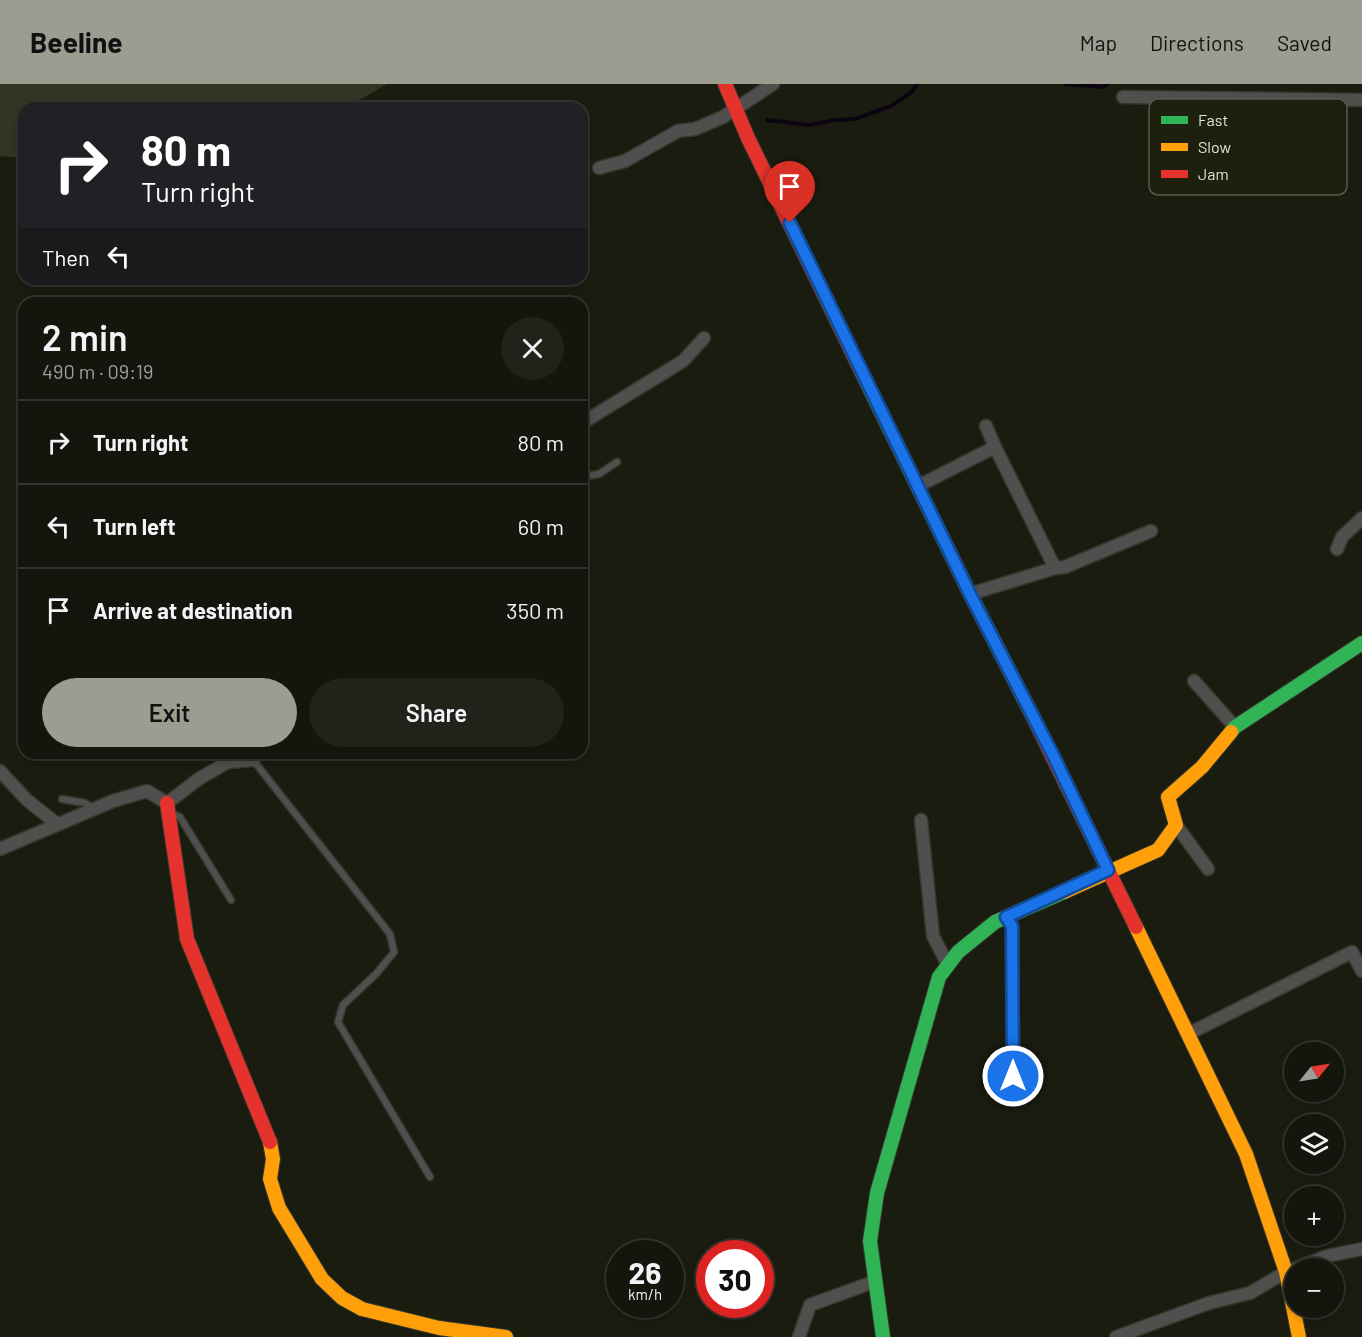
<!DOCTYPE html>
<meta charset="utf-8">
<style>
:root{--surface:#14150c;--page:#21221a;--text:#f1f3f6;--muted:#9d9f9d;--line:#33342d;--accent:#9a9d90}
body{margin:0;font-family:Barlow,sans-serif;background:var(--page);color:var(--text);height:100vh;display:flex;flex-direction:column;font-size:22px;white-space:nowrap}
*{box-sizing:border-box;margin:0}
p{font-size:20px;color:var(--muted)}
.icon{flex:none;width:33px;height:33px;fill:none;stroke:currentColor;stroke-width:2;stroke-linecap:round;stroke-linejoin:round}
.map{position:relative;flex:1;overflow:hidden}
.sheet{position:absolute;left:18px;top:213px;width:570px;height:462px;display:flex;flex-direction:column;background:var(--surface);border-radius:18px;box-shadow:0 3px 9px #0003,0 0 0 2px var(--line)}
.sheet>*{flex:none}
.top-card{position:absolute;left:18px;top:18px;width:570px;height:183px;border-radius:18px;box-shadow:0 3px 9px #0003,0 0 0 2px var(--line);background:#202124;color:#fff;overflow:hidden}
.needle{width:39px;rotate:60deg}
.buttons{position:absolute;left:1284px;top:958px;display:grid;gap:12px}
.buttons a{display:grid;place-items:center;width:60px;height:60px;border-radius:50%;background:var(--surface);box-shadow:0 3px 9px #0003,0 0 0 2px var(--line);font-size:30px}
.speed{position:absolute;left:606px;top:1156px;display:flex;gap:12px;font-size:30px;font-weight:700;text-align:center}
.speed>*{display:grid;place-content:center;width:78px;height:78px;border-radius:50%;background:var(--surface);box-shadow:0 3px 9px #0003,0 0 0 2px var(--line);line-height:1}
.speed small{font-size:15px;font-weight:400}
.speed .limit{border:9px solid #d22;background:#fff;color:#111}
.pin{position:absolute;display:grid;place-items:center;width:51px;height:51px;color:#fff;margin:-62px -26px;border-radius:50% 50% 50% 0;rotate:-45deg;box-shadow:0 0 6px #0007}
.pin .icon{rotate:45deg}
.me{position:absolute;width:66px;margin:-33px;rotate:0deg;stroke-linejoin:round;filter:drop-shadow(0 0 4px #0008)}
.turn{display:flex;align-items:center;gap:21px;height:126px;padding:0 24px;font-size:27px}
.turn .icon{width:78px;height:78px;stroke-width:2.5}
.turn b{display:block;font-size:42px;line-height:51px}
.then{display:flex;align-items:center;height:57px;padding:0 24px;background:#0003;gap:12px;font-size:22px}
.round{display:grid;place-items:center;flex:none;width:63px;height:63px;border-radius:32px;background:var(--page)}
.headline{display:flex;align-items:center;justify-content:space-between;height:102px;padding:0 24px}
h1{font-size:36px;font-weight:600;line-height:45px}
.primary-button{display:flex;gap:12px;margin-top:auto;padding:12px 24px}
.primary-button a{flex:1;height:69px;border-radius:36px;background:var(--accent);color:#111;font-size:24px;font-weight:600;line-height:69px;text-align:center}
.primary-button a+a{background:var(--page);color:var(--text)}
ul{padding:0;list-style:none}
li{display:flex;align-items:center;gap:18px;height:84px;padding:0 24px;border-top:2px solid var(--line)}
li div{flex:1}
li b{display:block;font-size:22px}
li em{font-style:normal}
header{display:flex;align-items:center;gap:36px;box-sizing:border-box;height:84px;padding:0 30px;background:var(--accent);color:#111}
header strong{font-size:28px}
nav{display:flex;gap:33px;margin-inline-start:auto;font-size:21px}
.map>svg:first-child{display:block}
</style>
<header>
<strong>Beeline</strong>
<nav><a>Map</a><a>Directions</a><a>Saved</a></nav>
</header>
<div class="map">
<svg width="1362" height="1253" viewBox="0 0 1362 1253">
<rect width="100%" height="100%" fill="#1a1c10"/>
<!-- green -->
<path fill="#323523" d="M0,0H387L345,24H24V74L0,72Z"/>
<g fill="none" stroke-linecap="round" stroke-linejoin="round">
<!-- stream -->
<path stroke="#0c0511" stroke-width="4" d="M1065,0L1104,3L1107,0
M767,36L809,41L836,36L855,35L891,22L912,8L917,0"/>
<defs>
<path id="lane" d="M582,393L599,390L617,378
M253,676L390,850L394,868L376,890L343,921L338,938L430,1093
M62,715L85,719L93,724
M171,729L180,733L231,816"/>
<path id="street" d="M1123,13L1362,16
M599,84L625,77L678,47L695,45L723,33L773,0
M582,339L683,277L704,254
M918,402L995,363L986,342
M1337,465L1342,453L1362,434
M1055,484L1065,483L1151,447
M970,510L1055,484L995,363
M1194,597L1235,643
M0,687L27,716L57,740
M921,736L933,852L948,881
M1176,741L1208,785
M0,765L113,717L147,707L167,719L200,694L228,678L253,676L257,669
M1006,833L1012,842L1013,992
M1188,950L1352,868L1362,887
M799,1253L810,1221L876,1197
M1116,1253L1209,1219L1250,1209L1286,1188L1327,1172L1362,1165"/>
<path id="fast" d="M862,289L970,510L1031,629
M1231,648L1235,643L1362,559
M883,1253L870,1157L877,1109L939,893L958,868L995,838L1064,808"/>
<path id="slow" d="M1064,808L1158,766L1176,741L1168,713L1202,683L1231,648
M1136,843L1246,1070L1286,1188L1299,1253
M270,1058L273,1075L270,1095L279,1124L322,1195L342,1214L362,1225L439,1244L506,1253"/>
<path id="jam" d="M725,0L748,54L862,289
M1031,629L1136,843
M167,719L187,855L270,1058"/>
</defs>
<!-- lane casing -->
<use href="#lane" stroke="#35372c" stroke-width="9"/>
<!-- street casing -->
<use href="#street" stroke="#35372c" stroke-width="15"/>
<!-- fast casing -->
<use href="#fast" stroke="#35372c" stroke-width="16"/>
<!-- slow casing -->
<use href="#slow" stroke="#35372c" stroke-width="16"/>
<!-- jam casing -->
<use href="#jam" stroke="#35372c" stroke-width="16"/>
<!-- lane -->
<use href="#lane" stroke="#504f4e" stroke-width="6"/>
<!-- street -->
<use href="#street" stroke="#504f4e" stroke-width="12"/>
<!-- fast -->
<use href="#fast" stroke="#30b455" stroke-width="14"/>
<!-- slow -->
<use href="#slow" stroke="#ff9f0a" stroke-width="14"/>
<!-- jam -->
<use href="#jam" stroke="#e5322d" stroke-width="14"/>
</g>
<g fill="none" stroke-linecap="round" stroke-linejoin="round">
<defs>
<path id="route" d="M790,139L970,510L1053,671L1108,786L1006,833L1012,842L1013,992"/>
</defs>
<!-- route casing -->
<use href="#route" stroke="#114b97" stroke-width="15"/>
<!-- route -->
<use href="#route" stroke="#1a73e8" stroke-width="10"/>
</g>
<!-- legend -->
<rect x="1149" y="15" width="198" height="96" rx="9" fill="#1d200c" stroke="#575a48" stroke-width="1.5"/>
<rect x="1161" y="32" width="27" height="8" fill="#30b455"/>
<rect x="1161" y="59" width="27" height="8" fill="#ff9f0a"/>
<rect x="1161" y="86" width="27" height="8" fill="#e5322d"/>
<g font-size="16" fill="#dfe2d5">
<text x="1198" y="42">Fast</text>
<text x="1198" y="69">Slow</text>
<text x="1198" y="96">Jam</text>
</g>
</svg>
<div class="buttons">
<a><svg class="needle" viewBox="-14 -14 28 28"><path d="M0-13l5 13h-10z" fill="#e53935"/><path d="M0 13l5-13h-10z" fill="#9d9f9d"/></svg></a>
<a><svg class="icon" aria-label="layers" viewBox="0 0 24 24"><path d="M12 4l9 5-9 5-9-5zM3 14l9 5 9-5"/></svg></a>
<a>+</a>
<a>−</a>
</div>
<div class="speed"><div>26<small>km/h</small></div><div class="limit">30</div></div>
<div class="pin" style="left:790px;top:139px;background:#d93025"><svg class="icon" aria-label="arrive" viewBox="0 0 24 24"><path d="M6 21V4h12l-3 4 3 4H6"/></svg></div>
<svg class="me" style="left:1013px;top:992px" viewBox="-20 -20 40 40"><circle r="17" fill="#1a73e8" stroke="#fff" stroke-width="3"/><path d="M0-11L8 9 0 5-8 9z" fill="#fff"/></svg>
<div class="top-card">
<div class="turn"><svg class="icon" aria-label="right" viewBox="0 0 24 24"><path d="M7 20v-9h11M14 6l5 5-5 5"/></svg><div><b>80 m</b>Turn right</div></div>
<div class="then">Then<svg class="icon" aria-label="left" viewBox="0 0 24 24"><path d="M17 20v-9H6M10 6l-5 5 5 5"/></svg></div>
</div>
<section class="sheet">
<div class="headline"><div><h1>2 min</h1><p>490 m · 09:19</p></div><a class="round"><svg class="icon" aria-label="close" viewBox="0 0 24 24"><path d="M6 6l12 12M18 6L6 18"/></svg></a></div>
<ul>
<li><svg class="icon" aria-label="right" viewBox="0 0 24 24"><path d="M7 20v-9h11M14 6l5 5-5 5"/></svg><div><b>Turn right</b></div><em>80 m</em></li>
<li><svg class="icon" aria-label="left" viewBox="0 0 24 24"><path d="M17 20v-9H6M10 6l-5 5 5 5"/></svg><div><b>Turn left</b></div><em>60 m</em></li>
<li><svg class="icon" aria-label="arrive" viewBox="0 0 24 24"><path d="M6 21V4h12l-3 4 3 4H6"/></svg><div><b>Arrive at destination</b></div><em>350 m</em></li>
</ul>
<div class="primary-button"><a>Exit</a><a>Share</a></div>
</section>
</div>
